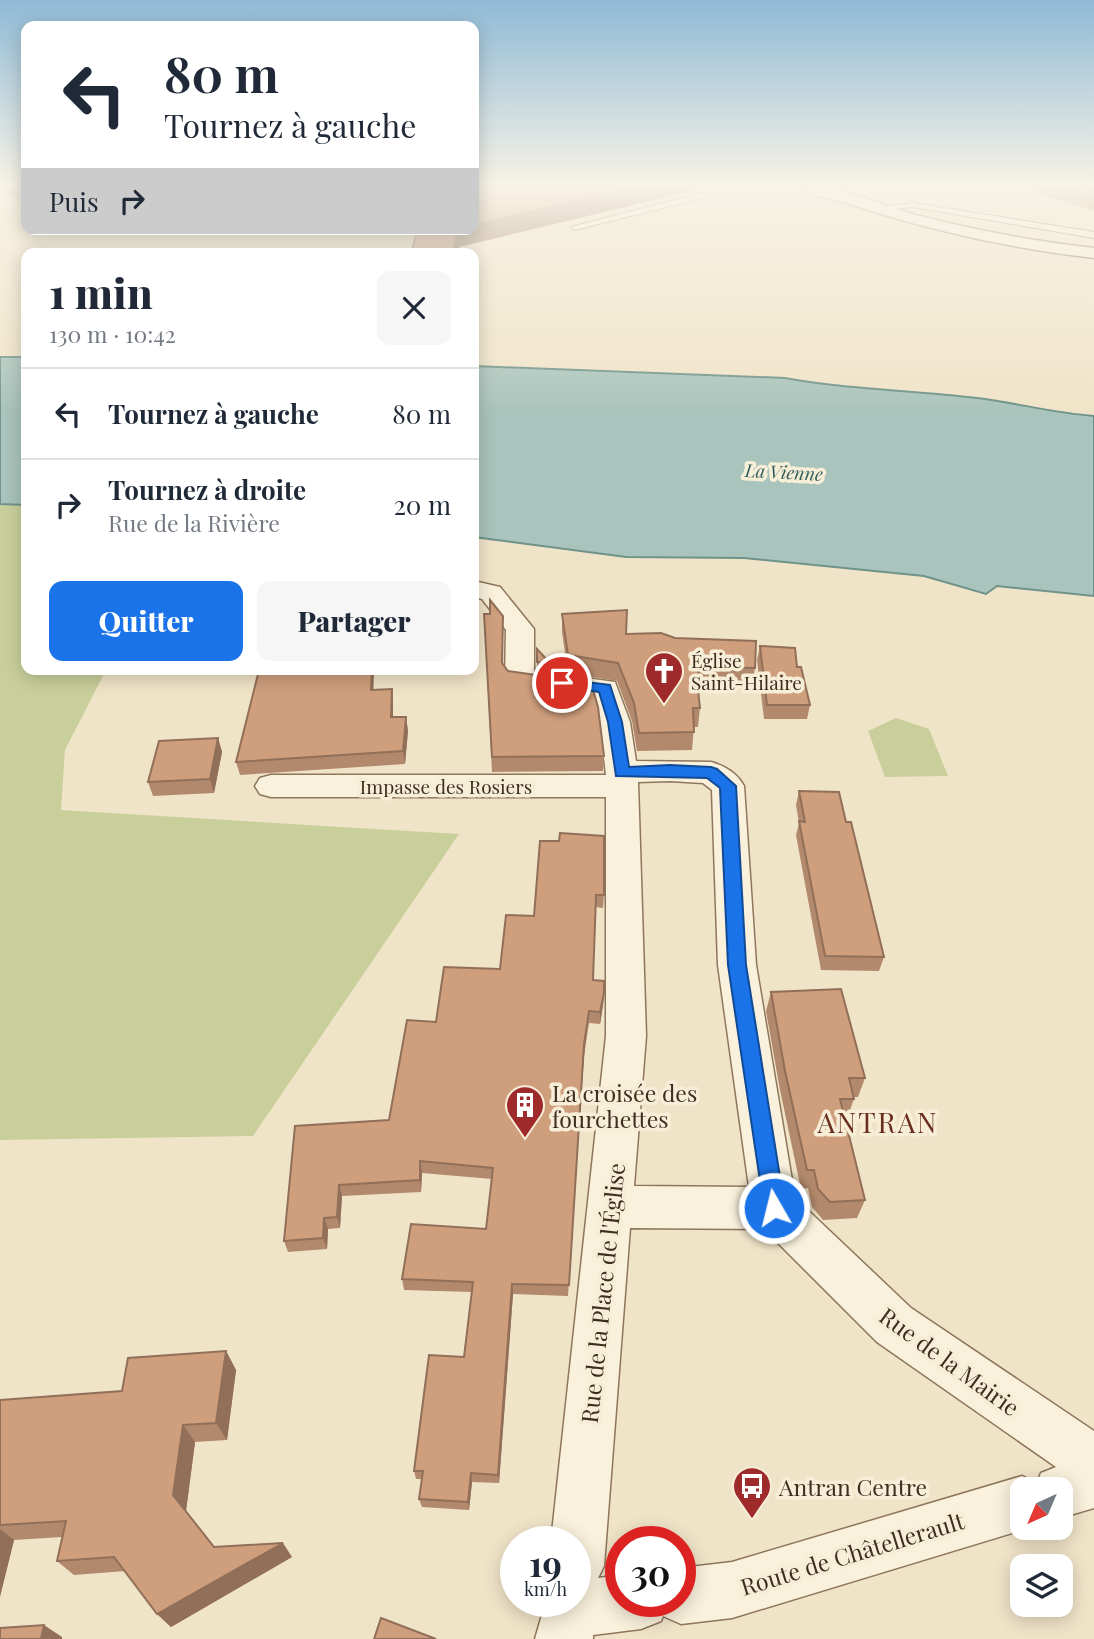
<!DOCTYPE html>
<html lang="fr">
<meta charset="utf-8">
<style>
:root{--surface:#fff;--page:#f6f6f7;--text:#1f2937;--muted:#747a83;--line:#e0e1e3;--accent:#1a73e8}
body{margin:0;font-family:"Playfair Display",serif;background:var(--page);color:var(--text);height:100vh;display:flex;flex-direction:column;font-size:26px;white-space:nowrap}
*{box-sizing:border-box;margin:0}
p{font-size:23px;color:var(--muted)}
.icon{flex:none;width:38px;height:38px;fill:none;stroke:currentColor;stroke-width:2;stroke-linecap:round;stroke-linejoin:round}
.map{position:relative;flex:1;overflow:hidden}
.panel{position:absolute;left:21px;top:248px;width:458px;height:427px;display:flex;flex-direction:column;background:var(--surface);border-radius:14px;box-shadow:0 4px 18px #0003}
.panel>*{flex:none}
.top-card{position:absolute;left:21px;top:21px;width:458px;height:214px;border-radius:14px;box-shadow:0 4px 18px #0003;background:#fff;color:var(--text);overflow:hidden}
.needle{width:46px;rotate:224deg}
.buttons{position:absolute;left:1010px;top:1477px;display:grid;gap:14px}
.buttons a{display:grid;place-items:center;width:63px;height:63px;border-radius:14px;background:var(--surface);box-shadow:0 4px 18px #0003;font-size:35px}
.speed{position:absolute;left:500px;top:1526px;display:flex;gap:14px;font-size:35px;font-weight:700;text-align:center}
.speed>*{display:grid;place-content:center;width:91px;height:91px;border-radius:50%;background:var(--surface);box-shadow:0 4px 18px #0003;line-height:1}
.speed small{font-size:18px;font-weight:400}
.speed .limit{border:10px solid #d22;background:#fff;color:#111}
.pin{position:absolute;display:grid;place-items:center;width:60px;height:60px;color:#fff;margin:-30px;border:4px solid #fff;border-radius:50%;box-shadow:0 2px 7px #0007}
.me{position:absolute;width:77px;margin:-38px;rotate:352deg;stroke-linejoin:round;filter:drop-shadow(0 0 5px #0008)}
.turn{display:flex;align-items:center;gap:24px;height:147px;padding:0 28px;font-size:32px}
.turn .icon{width:91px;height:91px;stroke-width:2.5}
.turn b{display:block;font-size:49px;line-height:60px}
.then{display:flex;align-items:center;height:66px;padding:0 28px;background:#0003;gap:14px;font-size:26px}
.round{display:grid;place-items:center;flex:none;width:74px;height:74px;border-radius:14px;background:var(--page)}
.summary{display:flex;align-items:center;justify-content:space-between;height:119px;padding:0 28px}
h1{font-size:42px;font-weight:800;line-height:52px}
.primary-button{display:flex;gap:14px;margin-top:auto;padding:14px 28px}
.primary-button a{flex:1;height:80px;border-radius:14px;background:var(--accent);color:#fff;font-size:28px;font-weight:800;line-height:80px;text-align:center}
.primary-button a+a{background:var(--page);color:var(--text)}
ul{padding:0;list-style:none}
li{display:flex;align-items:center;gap:21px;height:91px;padding:0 28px;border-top:2px solid var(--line)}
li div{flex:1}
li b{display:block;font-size:26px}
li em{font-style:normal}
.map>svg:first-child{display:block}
</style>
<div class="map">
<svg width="1094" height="1639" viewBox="0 0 1094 1639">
<rect width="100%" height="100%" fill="#f0e4c8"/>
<!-- green -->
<path fill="#c9cf9b" d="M0,504L26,505V670H106L65,750L61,810L459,834L253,1136L0,1140Z
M896,718L929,729L948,776L885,777L868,731Z"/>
<!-- water -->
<path fill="#a9c4bc" stroke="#6f938a" stroke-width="2" d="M0,357H26V505L0,504Z
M474,366L785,378C849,390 913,390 977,398C1017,403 1054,413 1094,416V596L997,586L986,594L924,576L744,558L626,557L474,537Z"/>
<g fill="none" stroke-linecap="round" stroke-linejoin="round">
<defs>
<path id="lane" d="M712,184H720L722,189L707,197L575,230L571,227L701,193L714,188Z
M913,203L1094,232V238L913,207L873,211L869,209Z"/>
<path id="street" d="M797,184C831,181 885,207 920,216C977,231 1035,241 1094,248V258C1009,248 927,230 846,203C832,199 807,195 797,184Z
M474,581L500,587L534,629V671L615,682L630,722L636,761L711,762C725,766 737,773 744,786L756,965L795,1198L911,1308L1094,1431V1508L1060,1518V1489H1022V1528H1027L1022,1530L732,1618L681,1624L663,1616L661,1621L641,1629L593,1635V1639H535L546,1601H576V1542H551L606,1036V797H271L260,794L255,786L260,778L271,775H606L600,722L592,696L510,684L505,678L506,630L482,599L474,597ZM670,781L703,783L712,790L718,965L749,1187L634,1186L646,1036L638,782ZM630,1228L764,1229L877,1342L1056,1467L1041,1473L1037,1483L1022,1476L732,1562L681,1568V1601H621V1575L598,1578L604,1566Z"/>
</defs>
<!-- lane casing -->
<use href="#lane" stroke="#8d765c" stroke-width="2"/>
<!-- street casing -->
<use href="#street" stroke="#8d765c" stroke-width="3"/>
<!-- lane -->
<use href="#lane" fill="#faf1dc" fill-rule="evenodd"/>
<!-- street -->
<use href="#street" fill="#faf1dc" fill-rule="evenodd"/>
</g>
<!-- wall -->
<path fill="#b2896c" d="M0,184H26L24,206L0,186Z
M1036,184H1094V211L1034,192Z
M484,614L503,631V664L508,671L604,756L603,771L492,772Z
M562,614L626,634L755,668L752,686L699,685L698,692L700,708L698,727H694L692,750L637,751L632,721L617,681L568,673L562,632Z
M760,646L797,667L810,705L807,719H764L757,660Z
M537,649L551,664L550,671L537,669Z
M392,689L393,702V717H406L408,731L405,764L240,775L236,762L373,690Z
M218,738L222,752L214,793L153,796L148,782Z
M799,791L846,822L884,957L879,971L821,970L796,835L799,823L796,805Z
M540,841L604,895L603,908L596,907L593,980L604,993L603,1005L600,1024L589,1023L584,1056L568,1296L513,1294L499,1483L472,1482L469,1510L422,1507L419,1499L422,1479H416L414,1471L464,1357L472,1292L404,1290L402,1279L486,1229L492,1179L422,1173L421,1192L342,1196L340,1228L328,1229L327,1249L288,1252L284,1241L389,1120L436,1022L500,969L534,916Z
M771,992L865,1078L858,1097H854V1099L847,1118H844L865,1200L857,1218L823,1220L812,1207L808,1188L801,1189L780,1090L766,1011Z
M226,1351L236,1370L227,1440L195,1442L186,1511L215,1547L292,1557L171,1627L157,1614L125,1571L74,1575L57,1561L62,1537L14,1540L0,1597V1400L122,1391Z"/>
<!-- shaded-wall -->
<path fill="#916f58" d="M23,184H26V204L24,206L18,188Z
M650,184H692L691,191L459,247L458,254H453L458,229H474V225Z
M372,670H374L373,703L371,690Z
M392,689L393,702V730L391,717Z
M406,717L408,731L405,764L403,751Z
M218,738L222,752L214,793L210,779Z
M604,993L603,1005L600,1024V1012Z
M589,1011L584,1056L568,1296L584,1044Z
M420,1161L422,1173L421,1192L420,1180Z
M339,1185L342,1196L340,1228L337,1217Z
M324,1218L328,1229L327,1249L323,1238Z
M512,1284L513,1294L499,1483L498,1475Z
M226,1351L236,1370L227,1440L216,1423Z
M183,1425L195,1442L186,1511L173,1495Z
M471,1473L472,1482L469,1510L468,1502Z
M0,1529L14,1540L0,1596Z
M283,1543L292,1557L171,1627L157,1614Z
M44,1625L62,1637V1639H41Z"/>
<!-- building -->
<path fill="#cf9f7d" stroke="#916f58" stroke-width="2" d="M13,184H23L18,188Z
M474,184H650L474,225Z
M1054,184H1094V196Z
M418,229H458L453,253H411Z
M490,600L503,616L502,663L508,671L591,683L598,707L604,756L492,757L484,614H490Z
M627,610L626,634L661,633L675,638L756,641L755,668L698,667L699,681H697L700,708H693L694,732L639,733L634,703L618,663L568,655L562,614Z
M760,646L795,648L797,667H801L810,705H767Z
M537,649L551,664L537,662Z
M259,670H372L371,690L392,689L391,717H406L403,751L236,762Z
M218,738L210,779L148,782L159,741Z
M799,791L839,792L846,822H851L884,957L825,956L799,821L805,822Z
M560,833L604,836V895H596L593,980L604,981V993L600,1012L589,1011L584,1044L569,1285L512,1284L498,1475L471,1473L468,1502L419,1499L423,1471H414L429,1355L464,1357L473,1282L402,1279L411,1224L486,1229L493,1168L420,1161V1180L339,1185L337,1217L324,1218L323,1238L284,1241L295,1126L389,1120L407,1020L436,1022L444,967L500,969L506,915L534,916L540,841H559Z
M841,989L865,1078H849L854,1099H840L865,1200L830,1202L818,1189L814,1170H807L785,1071L771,992Z
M226,1351L216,1423L183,1425L173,1495L214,1547L283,1543L157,1614L114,1557L57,1561L66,1521L0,1525V1400L122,1391L128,1358Z
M381,1618L436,1639H374Z
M44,1625L41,1639H0V1628Z"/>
<!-- sky -->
<linearGradient id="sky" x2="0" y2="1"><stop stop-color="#8fbad6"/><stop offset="0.45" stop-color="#f8f3e6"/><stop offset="1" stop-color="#f8f3e6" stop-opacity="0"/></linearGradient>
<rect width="1094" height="413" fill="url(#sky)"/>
<!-- route -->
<path fill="#1a73e8" stroke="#114b97" stroke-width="2" d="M562,679L610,685L622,722L629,767L670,765L711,767L717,769L736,786L746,965L785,1208L782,1215L774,1218L767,1215L764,1208L728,965L720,788L707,778L616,776L608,722L599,692L557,686V680Z"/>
<!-- icons -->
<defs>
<symbol id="church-pin" viewBox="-11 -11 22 30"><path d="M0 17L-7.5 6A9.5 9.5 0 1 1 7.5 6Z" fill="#9e2a2b" stroke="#f7eed8"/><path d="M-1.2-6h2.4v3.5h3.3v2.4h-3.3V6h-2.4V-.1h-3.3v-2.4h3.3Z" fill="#fff"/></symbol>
<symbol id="building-pin" viewBox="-11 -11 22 30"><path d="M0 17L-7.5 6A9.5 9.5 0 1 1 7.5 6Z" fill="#9e2a2b" stroke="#f7eed8"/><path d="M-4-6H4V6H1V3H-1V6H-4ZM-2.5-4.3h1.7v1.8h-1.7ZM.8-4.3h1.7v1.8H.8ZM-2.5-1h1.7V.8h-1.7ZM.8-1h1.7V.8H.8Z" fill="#fff"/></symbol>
<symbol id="bus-pin" viewBox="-11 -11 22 30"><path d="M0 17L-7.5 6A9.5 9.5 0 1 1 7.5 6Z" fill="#9e2a2b" stroke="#f7eed8"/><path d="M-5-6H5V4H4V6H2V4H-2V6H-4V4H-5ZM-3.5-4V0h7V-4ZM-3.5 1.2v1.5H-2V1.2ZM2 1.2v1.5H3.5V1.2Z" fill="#fff"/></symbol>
</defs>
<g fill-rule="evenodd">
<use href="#church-pin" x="642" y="649" width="44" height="60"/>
<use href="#building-pin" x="503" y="1083" width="44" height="60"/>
<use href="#bus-pin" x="730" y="1464" width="44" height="60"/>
</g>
<g text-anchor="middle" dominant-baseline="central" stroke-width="7" stroke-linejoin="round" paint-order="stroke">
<!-- far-water labels -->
<g font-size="18" font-style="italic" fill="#2f5d5a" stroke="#f7eed8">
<text transform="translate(784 472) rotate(3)">La Vienne</text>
</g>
<!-- poi labels -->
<g font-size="19" fill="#3d2e20" stroke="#f7eed8" text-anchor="start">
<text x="691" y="660">Église<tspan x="691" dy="22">Saint-Hilaire</tspan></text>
</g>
<!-- street labels -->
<g font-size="19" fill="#3d2e20" stroke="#f7eed8">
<text x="446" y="786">Impasse des Rosiers</text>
</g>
<!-- near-poi labels -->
<g font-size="23" fill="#3d2e20" stroke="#f7eed8" text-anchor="start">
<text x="552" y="1092">La croisée des<tspan x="552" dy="26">fourchettes</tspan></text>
<text x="779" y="1486">Antran Centre</text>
</g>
<!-- near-street labels -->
<g font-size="23" fill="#3d2e20" stroke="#f7eed8">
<text transform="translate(602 1293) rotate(-84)">Rue de la Place de l'Église</text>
<text transform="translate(950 1361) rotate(36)">Rue de la Mairie</text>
<text transform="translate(852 1553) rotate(-17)">Route de Châtellerault</text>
</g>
<!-- near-quarter labels -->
<g font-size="28" letter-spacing="2" fill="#6b2e1e" stroke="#f7eed8">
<text x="878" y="1121">ANTRAN</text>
</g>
</g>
</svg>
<div class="buttons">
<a><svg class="needle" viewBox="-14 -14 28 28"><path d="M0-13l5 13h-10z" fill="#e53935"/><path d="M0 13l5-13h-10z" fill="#747a83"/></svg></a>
<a><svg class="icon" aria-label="layers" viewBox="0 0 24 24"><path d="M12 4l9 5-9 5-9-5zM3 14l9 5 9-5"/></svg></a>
</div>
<div class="speed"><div>19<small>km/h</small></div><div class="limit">30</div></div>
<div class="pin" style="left:562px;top:683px;background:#d93025"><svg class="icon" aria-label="arrive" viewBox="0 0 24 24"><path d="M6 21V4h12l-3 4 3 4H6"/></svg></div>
<svg class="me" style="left:774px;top:1208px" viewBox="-20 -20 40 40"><circle r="17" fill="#1a73e8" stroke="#fff" stroke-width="3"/><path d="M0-11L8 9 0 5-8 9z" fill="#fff"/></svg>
<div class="top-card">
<div class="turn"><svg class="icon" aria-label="left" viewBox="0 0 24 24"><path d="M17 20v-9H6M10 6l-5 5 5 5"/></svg><div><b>80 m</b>Tournez à gauche</div></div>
<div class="then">Puis<svg class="icon" aria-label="right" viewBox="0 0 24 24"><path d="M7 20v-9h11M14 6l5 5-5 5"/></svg></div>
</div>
<section class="panel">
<div class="summary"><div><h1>1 min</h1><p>130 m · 10:42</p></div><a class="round"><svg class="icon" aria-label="close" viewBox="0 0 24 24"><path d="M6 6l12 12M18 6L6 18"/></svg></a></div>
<ul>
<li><svg class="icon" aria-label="left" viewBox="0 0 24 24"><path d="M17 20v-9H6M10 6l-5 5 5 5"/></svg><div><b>Tournez à gauche</b></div><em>80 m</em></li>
<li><svg class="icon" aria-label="right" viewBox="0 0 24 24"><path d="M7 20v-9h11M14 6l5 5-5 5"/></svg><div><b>Tournez à droite</b><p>Rue de la Rivière</p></div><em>20 m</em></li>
</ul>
<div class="primary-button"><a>Quitter</a><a>Partager</a></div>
</section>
</div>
